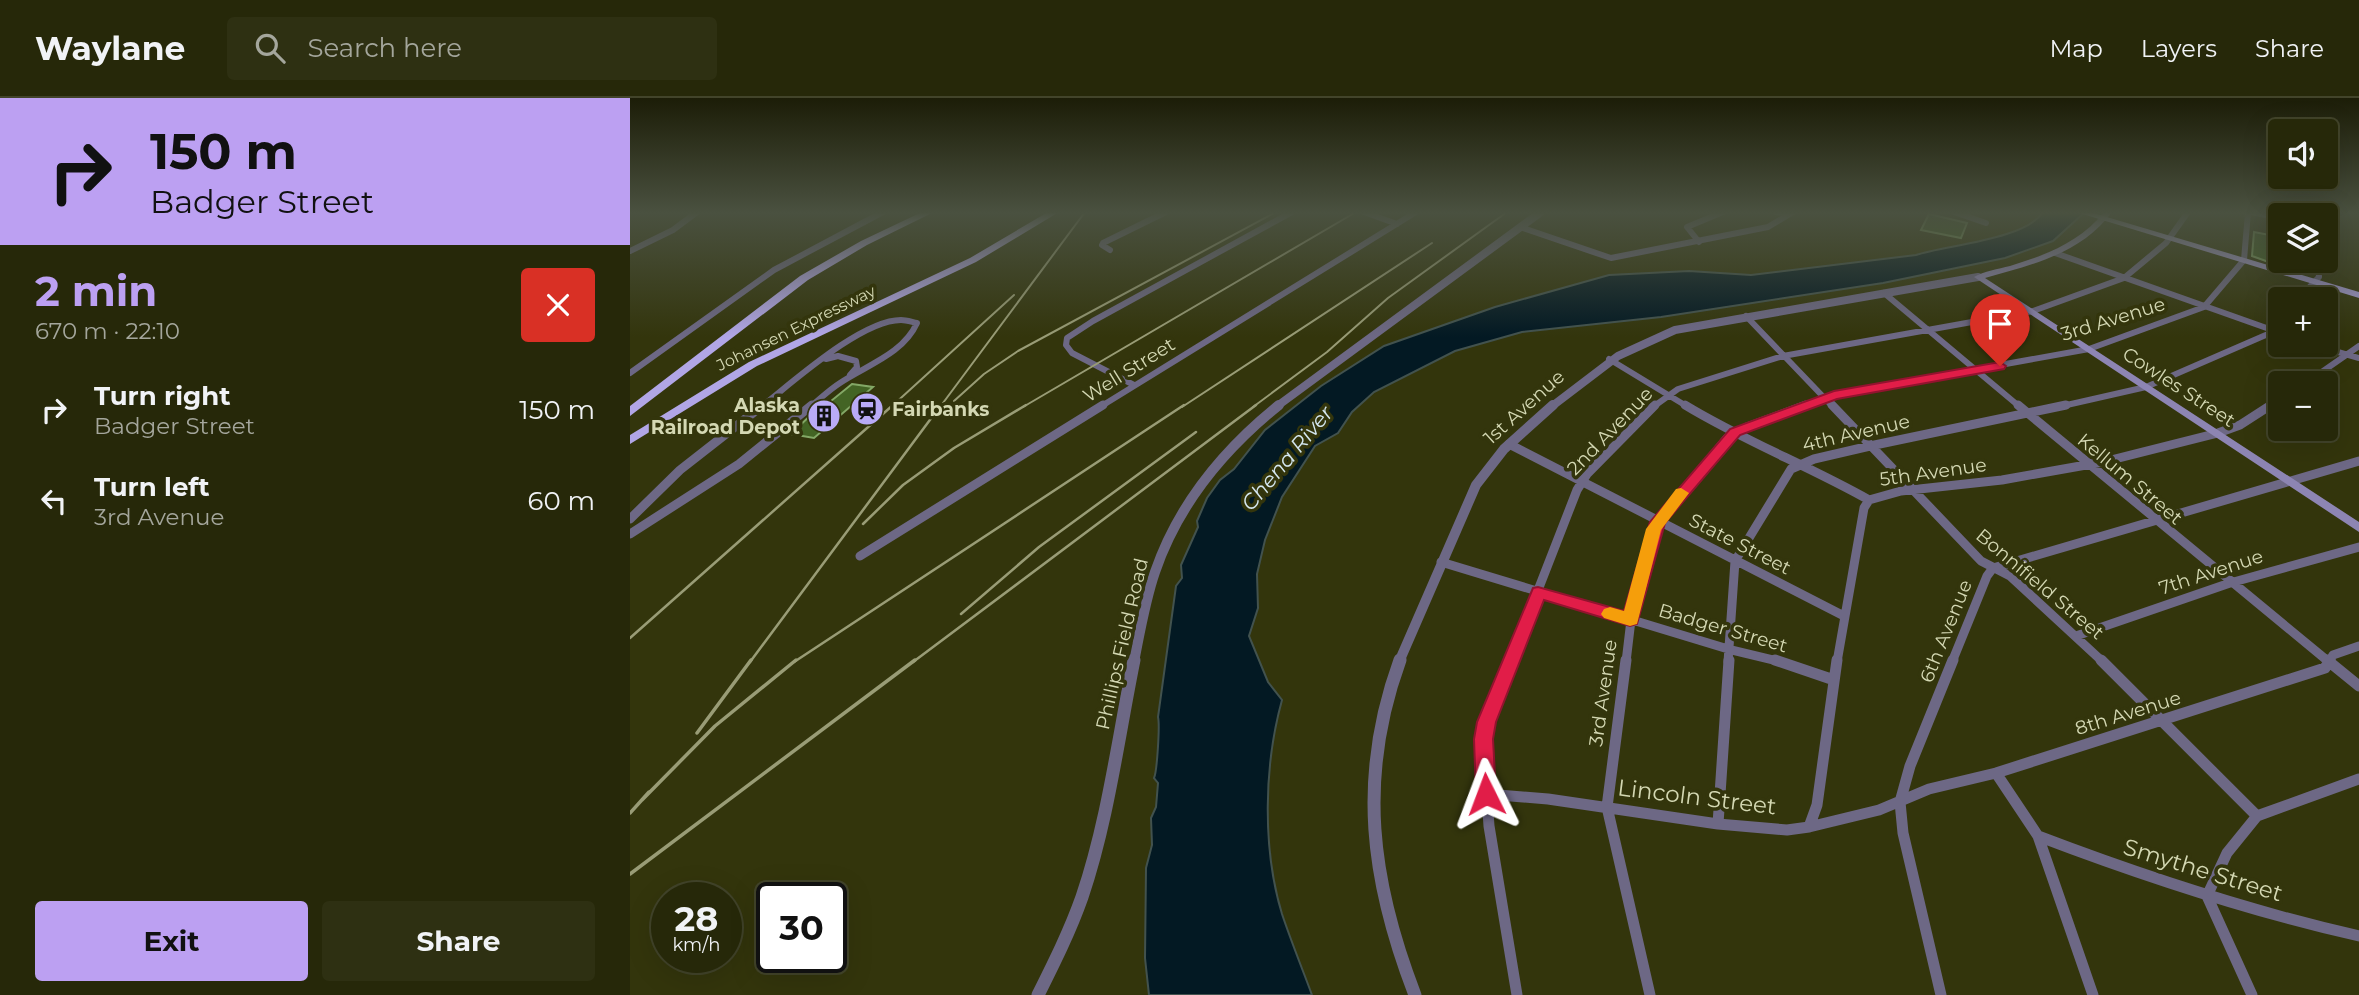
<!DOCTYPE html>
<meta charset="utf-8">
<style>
:root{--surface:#262809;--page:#2e3012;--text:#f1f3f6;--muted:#a4a69c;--line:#42442a;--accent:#bca0f2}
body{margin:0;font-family:Montserrat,sans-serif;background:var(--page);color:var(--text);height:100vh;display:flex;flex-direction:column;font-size:26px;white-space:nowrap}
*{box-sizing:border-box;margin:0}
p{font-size:23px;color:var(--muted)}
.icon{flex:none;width:38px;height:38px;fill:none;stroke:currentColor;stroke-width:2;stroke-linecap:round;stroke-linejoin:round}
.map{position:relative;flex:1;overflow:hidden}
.side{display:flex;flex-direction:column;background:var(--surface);width:630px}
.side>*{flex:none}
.top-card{background:#bca0f2;color:#111;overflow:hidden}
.fabs{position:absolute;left:1638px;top:21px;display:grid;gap:14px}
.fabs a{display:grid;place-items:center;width:70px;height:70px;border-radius:7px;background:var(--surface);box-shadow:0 7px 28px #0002,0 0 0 2px var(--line);font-size:35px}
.speed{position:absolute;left:21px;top:784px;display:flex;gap:14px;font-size:35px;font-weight:700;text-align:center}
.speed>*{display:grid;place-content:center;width:91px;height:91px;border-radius:50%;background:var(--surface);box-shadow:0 7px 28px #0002,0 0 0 2px var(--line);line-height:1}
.speed small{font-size:18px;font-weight:400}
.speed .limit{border:4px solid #111;border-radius:10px;background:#fff;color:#111}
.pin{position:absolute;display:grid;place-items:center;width:60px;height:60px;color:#fff;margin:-72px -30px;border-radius:50% 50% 50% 0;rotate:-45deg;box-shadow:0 0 7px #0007}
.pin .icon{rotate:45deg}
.me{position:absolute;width:77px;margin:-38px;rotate:357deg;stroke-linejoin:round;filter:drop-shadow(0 0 5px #0008)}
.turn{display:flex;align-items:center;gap:24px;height:147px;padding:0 35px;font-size:32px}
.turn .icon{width:91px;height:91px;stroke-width:2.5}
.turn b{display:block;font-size:49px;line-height:60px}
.round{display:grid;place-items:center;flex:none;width:74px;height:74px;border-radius:7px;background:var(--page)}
.summary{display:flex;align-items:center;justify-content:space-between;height:119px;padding:0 35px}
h1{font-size:42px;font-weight:700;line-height:52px;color:var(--accent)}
.button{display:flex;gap:14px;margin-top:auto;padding:14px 35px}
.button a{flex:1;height:80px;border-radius:7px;background:var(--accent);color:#111;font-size:28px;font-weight:700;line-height:80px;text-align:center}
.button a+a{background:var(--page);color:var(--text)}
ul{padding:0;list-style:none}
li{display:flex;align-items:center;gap:21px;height:91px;padding:0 35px}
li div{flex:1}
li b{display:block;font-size:26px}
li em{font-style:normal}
header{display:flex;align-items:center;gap:42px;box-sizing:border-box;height:98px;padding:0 35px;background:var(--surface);border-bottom:2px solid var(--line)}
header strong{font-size:33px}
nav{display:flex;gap:38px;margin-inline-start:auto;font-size:24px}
.search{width:490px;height:63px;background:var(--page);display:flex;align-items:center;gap:18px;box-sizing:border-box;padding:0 24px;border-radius:7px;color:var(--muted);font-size:26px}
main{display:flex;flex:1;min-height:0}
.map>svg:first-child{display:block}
</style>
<header>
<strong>Waylane</strong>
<div class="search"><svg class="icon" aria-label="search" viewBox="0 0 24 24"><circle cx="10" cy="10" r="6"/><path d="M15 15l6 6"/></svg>Search here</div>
<nav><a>Map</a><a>Layers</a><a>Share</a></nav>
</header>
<main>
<section class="side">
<div class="top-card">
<div class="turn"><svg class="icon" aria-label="right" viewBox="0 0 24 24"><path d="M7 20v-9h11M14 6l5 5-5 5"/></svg><div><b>150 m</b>Badger Street</div></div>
</div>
<div class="summary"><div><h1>2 min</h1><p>670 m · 22:10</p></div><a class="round" style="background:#d93025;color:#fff"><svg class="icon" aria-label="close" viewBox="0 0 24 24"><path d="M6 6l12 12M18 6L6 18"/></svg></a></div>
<ul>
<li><svg class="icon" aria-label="right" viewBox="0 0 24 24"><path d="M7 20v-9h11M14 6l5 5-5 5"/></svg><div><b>Turn right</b><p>Badger Street</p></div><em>150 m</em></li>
<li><svg class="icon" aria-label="left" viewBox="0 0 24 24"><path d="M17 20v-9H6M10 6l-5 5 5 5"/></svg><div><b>Turn left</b><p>3rd Avenue</p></div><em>60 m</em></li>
</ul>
<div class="button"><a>Exit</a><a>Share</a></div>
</section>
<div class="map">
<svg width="1729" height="897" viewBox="0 0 1729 897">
<rect width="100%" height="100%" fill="#33350c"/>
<!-- water -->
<path fill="#031923" stroke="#42524e" stroke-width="2" d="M1413,114H1455L1423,143L1375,160L1253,185L1031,219L892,234L825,253L744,294L722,314L708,335L685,348L652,399L635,442L627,476L628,510L619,538L638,584L652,602C634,667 632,750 652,816C661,843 672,870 682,897H519L515,860L516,770L522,747L521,720L526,709L528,685L524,680C527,674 530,627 528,619L546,488L552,480L551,467L568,429L567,423L577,400L590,382L604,371L635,332L691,288L754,248L865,209L979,177L1059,173L1121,177L1286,157C1316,147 1395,142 1413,114Z"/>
<!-- building -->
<path fill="#436424" stroke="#83a866" stroke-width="2" d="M1299,116L1337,125L1331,140L1291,132Z
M1624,134L1650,139V168L1622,158Z
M222,286L243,289L184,340L161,336L187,311L190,312Z"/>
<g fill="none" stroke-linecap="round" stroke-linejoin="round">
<!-- pedestrian -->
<path stroke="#6d6885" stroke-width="5" d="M1618,114L1650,120"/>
<!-- minor-far2 -->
<path stroke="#6d6885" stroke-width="6" d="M734,114L767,126
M1146,114L1160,116
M1324,114L1356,125
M1684,114L1685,117
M890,129L981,160L1138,129L1163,114
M1069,144L1057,129L1093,114
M480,152L472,147L473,145L536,114
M0,153L43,132L67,114
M1425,155L1645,233
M1254,195L1390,309
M1668,201L1689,179L1688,163
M1116,218L1203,309
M1684,247L1729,260
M196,261L208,258L226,263L227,269L220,277
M979,261L1058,309
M0,275L144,172L253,114
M1676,285L1729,248
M504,287L442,255L436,247L437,240L463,223L662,114
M131,309C162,285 231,222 271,222C276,222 282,224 287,225C273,256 237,267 210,285C199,292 190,301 180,309
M470,309L786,114
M1023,309L1048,291L1153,258L1403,213L1494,180L1536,145L1558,114
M1171,309L1204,297L1459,251L1574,209L1614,162L1618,114
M1428,309L1516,289L1645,233L1650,225
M1638,309L1650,302"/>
<!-- minor-far1 -->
<path stroke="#6d6885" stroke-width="9" d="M1055,307C1114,343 1179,368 1239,402
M1202,307L1351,463L1380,478L1473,564
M1388,307L1699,564
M879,346L1214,518
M0,421L50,372L133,307
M0,436L109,366L182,307
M230,458L473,307
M811,464L1098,551L1152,564
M1446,538L1600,485L1729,449
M880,564L947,392L957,376L1025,307
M996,564L1001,522L1028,424L1097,340L1117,329L1176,307
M1098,564L1105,463L1161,371L1184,361L1240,348L1436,307
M1207,564L1234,410L1239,402L1271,393L1372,382L1473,364L1588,335L1610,327L1641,307
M1322,564L1357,478L1363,470L1729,363
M1699,564L1703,557L1729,548"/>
<!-- minor -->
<path stroke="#6d6885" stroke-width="11" d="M880,562L853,641L859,728L887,897
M996,562L977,709L1020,897
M1145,562L1204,582
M1471,562L1627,718
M1697,562L1729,588
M1366,675L1408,738L1463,897
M856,696L918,701L1088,726L1157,732L1179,729L1249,712L1299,691L1366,675L1695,570L1700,562
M1088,726L1099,562
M1179,729L1187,707L1207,562
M1408,738C1513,778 1619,813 1729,838
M1311,897L1273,735L1270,704L1280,668L1323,562
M1622,897L1577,798L1597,755L1627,718L1729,681"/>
<!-- tertiary-far2 -->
<path stroke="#6d6885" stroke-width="8" d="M646,309L911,114
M921,309L988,258L1045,232L1348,179"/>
<!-- tertiary-far1 -->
<path stroke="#6d6885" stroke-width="10" d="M504,564C510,534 515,503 525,474C548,407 593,352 649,307
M769,564L846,387L874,351L923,307"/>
<!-- tertiary -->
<path stroke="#6d6885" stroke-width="13" d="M770,562C727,680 741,783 785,897
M408,897C424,865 440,833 452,799C478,722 488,641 504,562"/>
<!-- secondary -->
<path fill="#8d85b3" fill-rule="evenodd" d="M1474,114H1482C1452,155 1402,167 1355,180L1729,424V434L1344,179C1354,173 1368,171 1380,168C1416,157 1450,144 1474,114Z"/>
<!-- primary -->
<path fill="#a69cd6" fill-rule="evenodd" d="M1446,114H1460L1729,194V200Z"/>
<!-- trunk -->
<path fill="#b1a6e6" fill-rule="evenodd" d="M292,114H304L237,147L178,182L0,318V308L170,178L231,143Z
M418,114H429L346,164L127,268L0,346V337L119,264L340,160Z"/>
<!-- rail-far2 -->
<path stroke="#999c76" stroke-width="2" d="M324,303L354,276L388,253L646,114
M261,309L384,197
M310,309L455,114
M393,309L726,114
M552,309L802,145
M623,309L697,254L758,200L877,114"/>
<!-- rail-far1 -->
<path stroke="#999c76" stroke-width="2.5" d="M233,426L273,387L324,350L396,307
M331,516L409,449L566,334
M0,540L263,307
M120,564L311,307
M164,564L554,307
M283,564L626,307"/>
<!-- rail -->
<path stroke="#999c76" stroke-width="3.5" d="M67,635L121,562
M12,702L85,628L166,562
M0,715L19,694
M0,776L285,562"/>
</g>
<!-- sky -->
<linearGradient id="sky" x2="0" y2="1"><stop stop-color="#1c1d07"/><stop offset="0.48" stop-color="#4a5140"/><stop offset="1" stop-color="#4a5140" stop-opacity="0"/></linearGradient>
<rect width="1729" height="239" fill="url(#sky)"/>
<!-- route -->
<path fill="#e11d48" stroke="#92132f" stroke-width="2" d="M1370,264L1376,268L1374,271L1207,301L1110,337L1035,425L1007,526L1000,528L914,502L866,624L863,641L866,696L863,703L856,705L849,703L846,696L844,641L847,624L903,490L908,489L994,513L1020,424L1100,331L1204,293Z"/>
<!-- slow -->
<path fill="#f59e0b" d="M1051,390L1059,395L1031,432L1007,526L1000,528L974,520L971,516L974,511L980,509L994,513L1016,431L1046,391Z"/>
<!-- icons -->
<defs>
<symbol id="station-disc" viewBox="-11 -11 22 22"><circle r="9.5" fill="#b9abf7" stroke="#33350c"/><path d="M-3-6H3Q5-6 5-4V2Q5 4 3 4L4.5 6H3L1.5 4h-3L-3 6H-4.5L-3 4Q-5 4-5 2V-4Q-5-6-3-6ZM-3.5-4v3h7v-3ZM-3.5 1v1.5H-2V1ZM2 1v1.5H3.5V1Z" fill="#111"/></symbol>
<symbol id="building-disc" viewBox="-11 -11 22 22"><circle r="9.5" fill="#b9abf7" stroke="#33350c"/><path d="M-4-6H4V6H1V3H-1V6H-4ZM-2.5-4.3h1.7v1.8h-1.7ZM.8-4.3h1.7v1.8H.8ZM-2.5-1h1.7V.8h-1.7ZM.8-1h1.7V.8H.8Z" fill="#111"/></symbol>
</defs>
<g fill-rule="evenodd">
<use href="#station-disc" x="218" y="292" width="38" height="38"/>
<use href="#building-disc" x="175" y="299" width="38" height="38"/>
</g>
<g text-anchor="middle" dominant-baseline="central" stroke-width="7" stroke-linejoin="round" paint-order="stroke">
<!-- far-street labels -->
<g font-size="16" fill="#d4d8b3" stroke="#33350c">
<text transform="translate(166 230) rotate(-26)">Johansen Expressway</text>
</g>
<!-- street labels -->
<g font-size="19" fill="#d4d8b3" stroke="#33350c">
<text transform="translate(1483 221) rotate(-17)">3rd Avenue</text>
<text transform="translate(499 272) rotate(-32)">Well Street</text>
<text transform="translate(1549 289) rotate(33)">Cowles Street</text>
<text transform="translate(894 309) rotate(-42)">1st Avenue</text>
<text transform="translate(980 333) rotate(-46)">2nd Avenue</text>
<text transform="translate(1226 335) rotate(-13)">4th Avenue</text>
<text transform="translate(1303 374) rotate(-8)">5th Avenue</text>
<text transform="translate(1500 381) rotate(40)">Kellum Street</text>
<text transform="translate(1110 446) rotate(27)">State Street</text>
<text transform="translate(1581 474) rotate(-18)">7th Avenue</text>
<text transform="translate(1410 486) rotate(40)">Bonnifield Street</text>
<text transform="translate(1093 530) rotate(16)">Badger Street</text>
<text transform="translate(1316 533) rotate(-68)">6th Avenue</text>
<text transform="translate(492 546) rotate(-77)">Phillips Field Road</text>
<text transform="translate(973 595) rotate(-82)">3rd Avenue</text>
<text transform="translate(1498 615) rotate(-17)">8th Avenue</text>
</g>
<!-- poi labels -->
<g font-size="19" font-weight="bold" fill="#d4d8b3" stroke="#33350c" text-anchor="end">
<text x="170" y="307">Alaska<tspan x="170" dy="22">Railroad Depot</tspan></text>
<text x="262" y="311" text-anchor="start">Fairbanks</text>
</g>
<!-- water labels -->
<g font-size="21" font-style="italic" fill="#d5e8f2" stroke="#33350c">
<text transform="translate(657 360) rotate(-50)">Chena River</text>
</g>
<!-- near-street labels -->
<g font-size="23" fill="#d4d8b3" stroke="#33350c">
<text transform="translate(1067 699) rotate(7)">Lincoln Street</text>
<text transform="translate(1573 772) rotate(17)">Smythe Street</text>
</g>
</g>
</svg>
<div class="fabs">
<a><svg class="icon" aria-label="sound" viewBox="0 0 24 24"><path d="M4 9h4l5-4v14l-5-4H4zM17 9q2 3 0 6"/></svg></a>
<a><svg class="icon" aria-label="layers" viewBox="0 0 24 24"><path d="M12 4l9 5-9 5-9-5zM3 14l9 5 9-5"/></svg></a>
<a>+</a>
<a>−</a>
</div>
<div class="speed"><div>28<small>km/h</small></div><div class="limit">30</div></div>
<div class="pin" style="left:1370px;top:268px;background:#d93025"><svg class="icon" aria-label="arrive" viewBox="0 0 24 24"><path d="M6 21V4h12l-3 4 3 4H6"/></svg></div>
<svg class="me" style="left:856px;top:696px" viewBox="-20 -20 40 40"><path d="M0-17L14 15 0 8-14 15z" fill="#e11d48" stroke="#fff" stroke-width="4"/></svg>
</div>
</main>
